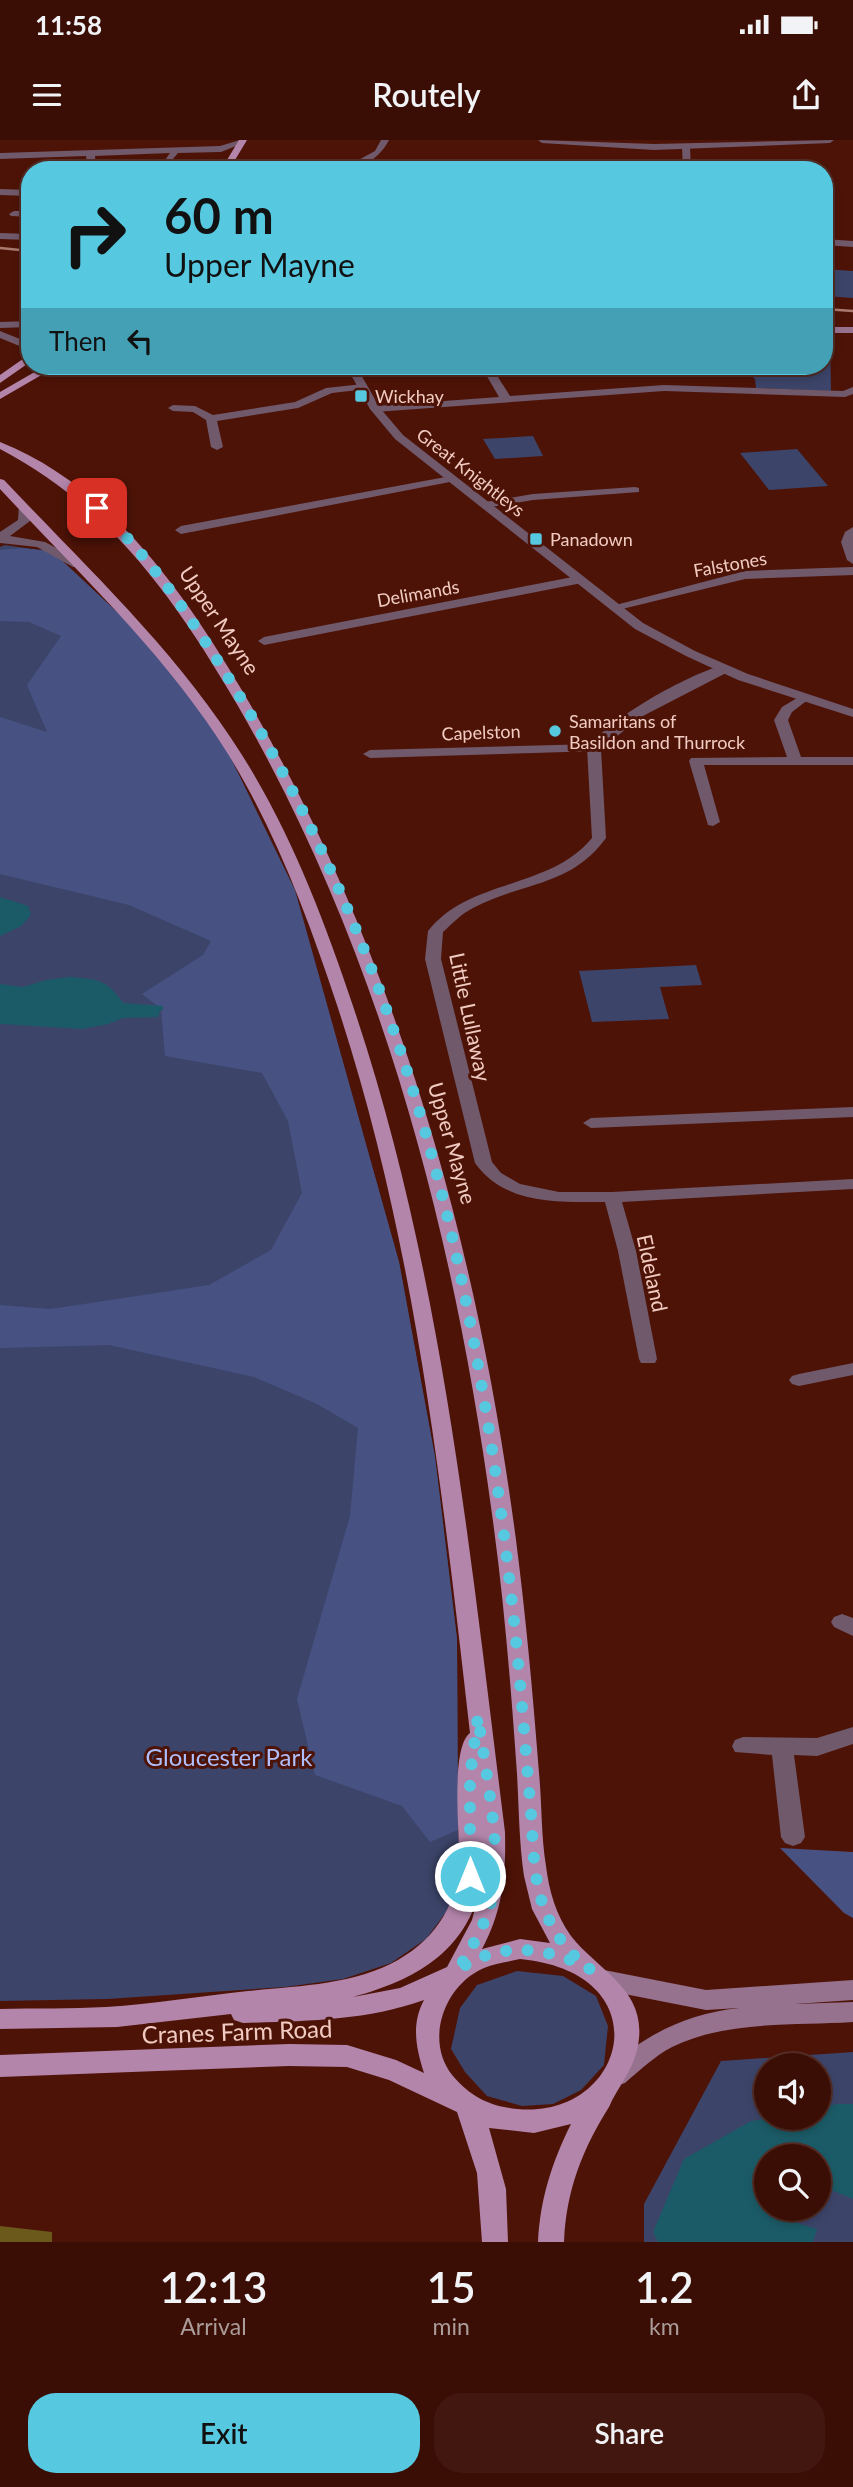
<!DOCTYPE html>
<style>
:root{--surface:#3a0e05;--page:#41170f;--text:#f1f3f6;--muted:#ab9c9a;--line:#542e27;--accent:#56c9e1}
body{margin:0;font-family:Lato,sans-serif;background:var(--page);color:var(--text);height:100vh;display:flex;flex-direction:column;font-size:26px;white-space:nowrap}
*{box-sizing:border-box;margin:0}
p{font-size:23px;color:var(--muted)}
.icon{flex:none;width:38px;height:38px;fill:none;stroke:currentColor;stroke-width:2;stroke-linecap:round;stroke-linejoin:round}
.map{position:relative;height:2102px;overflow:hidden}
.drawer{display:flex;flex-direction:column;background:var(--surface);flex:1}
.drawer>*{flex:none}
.guide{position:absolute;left:21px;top:21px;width:812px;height:214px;border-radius:28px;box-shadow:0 4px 10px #0003,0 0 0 2px var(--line);background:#56c9e1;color:#111;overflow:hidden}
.fabs{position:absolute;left:754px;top:1913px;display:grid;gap:14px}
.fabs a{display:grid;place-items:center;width:77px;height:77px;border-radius:50%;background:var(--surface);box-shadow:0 4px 10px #0003,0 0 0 2px var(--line);font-size:35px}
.pin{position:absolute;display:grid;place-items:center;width:60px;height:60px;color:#fff;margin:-30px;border-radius:14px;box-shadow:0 4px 10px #0006}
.me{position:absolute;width:77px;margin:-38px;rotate:0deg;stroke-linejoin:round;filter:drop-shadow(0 0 5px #0008)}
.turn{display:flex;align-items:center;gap:24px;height:147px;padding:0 28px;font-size:32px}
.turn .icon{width:91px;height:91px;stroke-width:2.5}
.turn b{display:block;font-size:49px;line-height:60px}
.then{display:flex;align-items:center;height:66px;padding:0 28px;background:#0003;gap:14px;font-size:26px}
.eta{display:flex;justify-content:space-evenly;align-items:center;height:119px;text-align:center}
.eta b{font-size:42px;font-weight:600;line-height:49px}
.cta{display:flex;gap:14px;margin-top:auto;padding:14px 28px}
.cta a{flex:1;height:80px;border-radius:28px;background:var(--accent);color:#111;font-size:28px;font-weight:600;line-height:80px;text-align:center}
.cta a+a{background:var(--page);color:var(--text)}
.status{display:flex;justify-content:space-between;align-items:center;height:49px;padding:0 35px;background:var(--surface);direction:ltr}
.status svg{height:19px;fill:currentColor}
header{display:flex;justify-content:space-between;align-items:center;height:91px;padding:0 28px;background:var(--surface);font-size:32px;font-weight:600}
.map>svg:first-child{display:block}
</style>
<div class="status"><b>11:58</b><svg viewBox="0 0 49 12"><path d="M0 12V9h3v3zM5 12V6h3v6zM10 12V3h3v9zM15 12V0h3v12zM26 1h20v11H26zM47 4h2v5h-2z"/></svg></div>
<header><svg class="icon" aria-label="menu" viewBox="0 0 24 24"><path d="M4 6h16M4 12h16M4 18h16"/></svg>Routely<svg class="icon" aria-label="share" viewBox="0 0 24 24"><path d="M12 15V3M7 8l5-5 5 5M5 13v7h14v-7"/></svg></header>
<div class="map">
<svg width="853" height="2102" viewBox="0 0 853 2102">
<rect width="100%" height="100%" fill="#4e1307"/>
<!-- green -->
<path fill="#3c4469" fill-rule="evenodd" d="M824,129L853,131V158L824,156Z
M824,195H830L831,251L756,248L755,239L744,228L734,229L732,226H824Z
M533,296L543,316L495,319L483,299Z
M797,309L828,346L769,350L740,313Z
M5,405L45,411L305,790L399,1122L435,1317L457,1499L458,1690L462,1734L447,1771L426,1799L391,1823L343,1839L285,1847L107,1859L0,1861V407Z
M696,825L702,845L660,847L669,879L592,882L579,831Z
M517,1831L563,1836L596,1856L608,1886L604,1925L581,1950L553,1964L522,1966L487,1956L465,1932L451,1909L460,1868L477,1845Z
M853,1912V2102H644V2064L721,1921ZM766,1925H819V1978H766ZM766,2016H819V2068H766Z"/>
<!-- forest -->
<path fill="#475283" d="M21,408L52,411L132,486L191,556L224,604L295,750L399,1122L435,1317L457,1499L458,1690L430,1702L402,1666L315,1635L297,1559L350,1376L358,1288L317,1264L254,1237L109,1205L0,1208V1165L51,1169L209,1145L271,1110L302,1053L288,981L262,933L165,916L161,869L142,854L203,815L211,801L129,765L0,734V577L47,592L27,545L61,496L29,482L0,481V410Z
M780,1708L853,1712V1778L844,1773Z"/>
<!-- water -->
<path fill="#1b5b67" d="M0,757L28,766L31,775L21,786L0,796Z
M69,837C100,839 108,840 126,867L161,868L158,877L123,878L108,884L82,889L0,884V844L23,847L46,840Z
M837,1964H853V2059L819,2045V2016H766V2068L799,2069L797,2083L817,2089L813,2102H658L653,2092L684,2019L751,1981L770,1978H819V1968Z"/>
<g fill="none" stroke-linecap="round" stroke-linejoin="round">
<!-- stream -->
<path stroke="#1b5b67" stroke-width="4.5" d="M119,865L161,868"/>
</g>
<!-- building -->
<path fill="#6a591b" d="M0,2086L52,2092V2102H0Z"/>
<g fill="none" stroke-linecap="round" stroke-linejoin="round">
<!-- pedestrian -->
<path fill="#70596b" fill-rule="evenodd" d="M594,604L599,605V611L370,618L363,614L370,610Z"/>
<!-- minor -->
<path fill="#70596b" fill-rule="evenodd" d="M240,0L246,2L221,12L178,13L167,26L126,25L122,22L126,19L165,20L170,13L95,16L96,30H88L86,16L0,19V13L220,6Z
M381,0H389C380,18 361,30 340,30L375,11Z
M686,4L690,7L691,30H683L682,7Z
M0,49L30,50V56L0,55Z
M14,71H30V77L11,76L9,74Z
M824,99L853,101V107L824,105Z
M481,226H491L510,256L664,245L843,251L853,247V254L845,257L664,251L375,272L370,269L375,266L499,257Z
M363,244L367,245V249L332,253L298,268L217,281L223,307L217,310L211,307L206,280L193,272L173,271L168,268L173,265L195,266L213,275L295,262L326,248Z
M451,336L455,337V341L181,394L175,390L181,386Z
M635,347L639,348V352L533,360L485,368L479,365L485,362L533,354Z
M19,365L29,367L30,381L10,396L45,402L81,421V427H73L37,407L0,403V392L18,380Z
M853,387V424L847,420L841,402L845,392Z
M853,427V435L745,439L614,471L608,467L745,431Z
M578,436L582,437V443L264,505L258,501L264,497Z
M723,525L729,529L728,532L641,577L601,609L606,698C571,747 521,742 473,768C461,774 453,783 443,792L441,819L492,1022L501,1033L520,1044L559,1052H612L853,1039V1049L622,1062L636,1111L657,1219L655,1223H641L639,1219L618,1111L605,1062C558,1062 505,1065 475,1023L425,819L428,791C470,738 549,750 592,698L587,608C612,577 685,536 723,525Z
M802,555L809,559L792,572L788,580L801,617H853V625H704L720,682L713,686L708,685L689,621L691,618L787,617L774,580L782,567Z
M853,967V977L591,988L583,983L591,978Z
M853,1223V1235L799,1246L792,1244L789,1240L792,1236L799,1234Z
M842,1474L853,1478V1496L834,1487L831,1482L834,1477Z
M853,1587V1604L817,1616L794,1615L805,1697L801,1703L793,1706L785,1703L781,1697L772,1615L735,1612L732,1606L735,1600L743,1597L817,1598Z"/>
<!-- tertiary -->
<path fill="#70596b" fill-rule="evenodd" d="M538,0L654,4L834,0L830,3L654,10L542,3Z
M0,93L30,94V100L0,99Z
M30,181V187L0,188V182Z
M0,191L30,203V207H22L0,198Z
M346,226H356L380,268L403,295L643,483L695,511L748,534L853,569V577L738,540L686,516L635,489L395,299L370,269Z"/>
<!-- secondary -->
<path fill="#96728f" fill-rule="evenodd" d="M824,187H853V193H824Z
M604,1830L706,1850L853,1840V1860L795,1864L853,1862V1882C794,1886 727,1880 672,1907C655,1916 640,1930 625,1943L616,1946L607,1943L603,1935L607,1927C649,1894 685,1874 739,1868L706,1870L604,1850L595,1847L592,1840L595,1833Z"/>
<!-- primary -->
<path fill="#b485ab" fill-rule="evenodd" d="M239,0H247L229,30H221Z
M30,189V207H22L20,198Z
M30,214V222L0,243V235Z
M45,226H57L0,259V252Z
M0,302C111,346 185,454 243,552C396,812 477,1103 516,1400C526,1478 533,1555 539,1633C542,1664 541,1695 546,1726C549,1751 556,1775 571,1796C600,1833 651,1851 637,1910C632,1932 617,1948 609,1967C582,2010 566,2051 564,2102H538C540,2059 552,2022 571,1984L534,1993L489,1988L506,2049L508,2102H482L477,2033L457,1972L389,1940L347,1927L289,1926L0,1937V1915L289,1904L347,1905L396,1920L424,1933C416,1908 411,1884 424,1860C365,1881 305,1881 243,1883L234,1880L231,1874L117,1887L0,1889V1869C35,1868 71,1869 106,1867C153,1864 201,1856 248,1851C297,1846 354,1845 398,1820C439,1797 461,1758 459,1711C459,1688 451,1607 470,1593C442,1347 415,1101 337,865C308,778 276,692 228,614C166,514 79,434 0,349V339L4,340C87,428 177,511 242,615C291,693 324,779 353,866C443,1133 470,1414 505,1692C506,1735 503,1770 482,1809L520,1799L550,1803L532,1769L524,1736C519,1702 519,1668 517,1634C511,1547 504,1460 492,1374C454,1093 381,813 238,566C175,459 112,368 0,309ZM481,1745L472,1780L447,1827L400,1848L353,1857C415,1840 466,1812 481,1745ZM520,1819C665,1833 626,1980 517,1969C489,1966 471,1957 453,1936C424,1901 444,1845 484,1828C495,1823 508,1822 520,1819Z"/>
<!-- rail -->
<path stroke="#aa7a70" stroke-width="2.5" d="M0,108L30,111
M824,169L853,171"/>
</g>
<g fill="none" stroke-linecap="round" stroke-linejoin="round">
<!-- route -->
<path stroke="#56c9e1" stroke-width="12" stroke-dasharray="0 21.6" d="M97,368C146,412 184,468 219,523C336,706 412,912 458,1123C487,1258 506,1394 519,1531C523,1578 527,1625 531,1673C533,1701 533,1731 541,1759C550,1788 565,1811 590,1829C548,1807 497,1800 457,1831C472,1807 488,1781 493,1753C502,1708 484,1623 478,1576L470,1636V1736"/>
</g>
<!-- markers -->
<g fill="#56c9e1" stroke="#4e1307" stroke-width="2.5">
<rect x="354" y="249" width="14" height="14" rx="3.5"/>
<rect x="529" y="392" width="14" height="14" rx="3.5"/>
<circle cx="555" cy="591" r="7"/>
</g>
<g text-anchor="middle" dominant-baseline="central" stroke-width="6" stroke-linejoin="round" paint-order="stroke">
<!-- far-poi labels -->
<g font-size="18" fill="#f1cbc2" stroke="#4e1307" text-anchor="start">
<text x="375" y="256">Wickhay</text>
<text x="550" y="399">Panadown</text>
<text x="569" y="581">Samaritans of<tspan x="569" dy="21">Basildon and Thurrock</tspan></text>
</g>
<!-- far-street labels -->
<g font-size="18" fill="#f1cbc2" stroke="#4e1307">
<text transform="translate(471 332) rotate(38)">Great Knightleys</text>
<text transform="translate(730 424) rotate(-10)">Falstones</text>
<text transform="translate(418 453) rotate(-10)">Delimands</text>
<text transform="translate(481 592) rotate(-2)">Capelston</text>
</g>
<!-- street labels -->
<g font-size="21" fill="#f1cbc2" stroke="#4e1307">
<text transform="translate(220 480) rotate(56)">Upper Mayne</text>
<text transform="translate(471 877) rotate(78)">Little Lullaway</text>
<text transform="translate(453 1003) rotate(74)">Upper Mayne</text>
<text transform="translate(653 1133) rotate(78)">Eldeland</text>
</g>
<!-- near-park labels -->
<g font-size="24" fill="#afbffd" stroke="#4e1307">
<text x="229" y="1616">Gloucester Park</text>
</g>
<!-- near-street labels -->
<g font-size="24" fill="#f1cbc2" stroke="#4e1307">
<text transform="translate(237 1891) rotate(-2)">Cranes Farm Road</text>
</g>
</g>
</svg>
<div class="fabs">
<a><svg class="icon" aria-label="sound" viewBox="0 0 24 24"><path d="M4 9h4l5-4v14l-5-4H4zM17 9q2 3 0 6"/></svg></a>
<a><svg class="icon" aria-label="search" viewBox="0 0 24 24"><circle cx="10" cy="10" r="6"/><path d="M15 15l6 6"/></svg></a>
</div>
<div class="pin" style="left:97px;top:368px;background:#d93025"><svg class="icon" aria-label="arrive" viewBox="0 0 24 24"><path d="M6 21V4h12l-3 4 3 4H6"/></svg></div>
<svg class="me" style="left:470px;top:1736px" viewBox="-20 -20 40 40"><circle r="17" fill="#56c9e1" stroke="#fff" stroke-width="3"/><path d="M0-11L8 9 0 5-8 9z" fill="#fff"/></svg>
<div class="guide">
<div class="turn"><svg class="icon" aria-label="right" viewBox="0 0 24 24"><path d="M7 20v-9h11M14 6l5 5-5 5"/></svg><div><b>60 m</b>Upper Mayne</div></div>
<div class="then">Then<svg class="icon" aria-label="left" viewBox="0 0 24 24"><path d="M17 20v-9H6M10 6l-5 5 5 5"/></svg></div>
</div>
</div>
<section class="drawer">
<div class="eta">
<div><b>12:13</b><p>Arrival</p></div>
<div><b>15</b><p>min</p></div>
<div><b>1.2</b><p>km</p></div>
</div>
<div class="cta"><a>Exit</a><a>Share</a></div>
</section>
